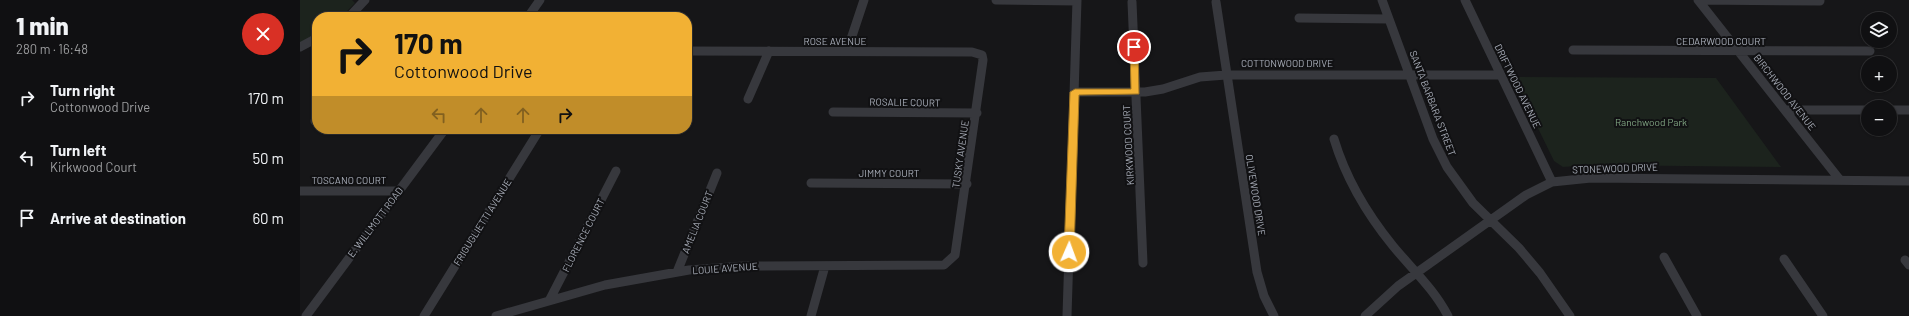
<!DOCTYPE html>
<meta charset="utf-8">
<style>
:root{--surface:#101012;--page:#19191b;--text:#f1f3f6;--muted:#9c9d9f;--line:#303032}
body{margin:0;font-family:Barlow,sans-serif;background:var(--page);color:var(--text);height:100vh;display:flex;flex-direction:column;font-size:15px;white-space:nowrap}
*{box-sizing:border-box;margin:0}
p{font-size:13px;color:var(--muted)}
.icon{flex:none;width:22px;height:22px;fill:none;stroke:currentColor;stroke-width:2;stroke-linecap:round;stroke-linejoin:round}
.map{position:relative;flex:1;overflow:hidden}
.panel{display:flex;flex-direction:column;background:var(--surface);width:300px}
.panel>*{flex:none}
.hud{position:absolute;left:12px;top:12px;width:380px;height:122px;border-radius:16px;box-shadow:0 1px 3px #0004,0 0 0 1px var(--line);background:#f2b134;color:#111;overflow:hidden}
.fabs{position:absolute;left:1561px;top:12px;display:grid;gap:8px}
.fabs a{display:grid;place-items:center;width:36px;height:36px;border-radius:50%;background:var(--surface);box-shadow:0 1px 3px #0004,0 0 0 1px var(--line);font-size:20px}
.pin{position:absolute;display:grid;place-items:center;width:34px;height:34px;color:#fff;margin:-17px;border:2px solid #fff;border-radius:50%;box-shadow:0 1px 4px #0007}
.me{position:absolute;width:44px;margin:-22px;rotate:2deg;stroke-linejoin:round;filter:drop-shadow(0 0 3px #0008)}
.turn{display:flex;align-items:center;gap:14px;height:84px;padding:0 16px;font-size:18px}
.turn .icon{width:52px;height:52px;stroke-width:2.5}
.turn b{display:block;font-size:28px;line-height:34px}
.lanes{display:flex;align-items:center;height:38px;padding:0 16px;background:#0003;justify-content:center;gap:20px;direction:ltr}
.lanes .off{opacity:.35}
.round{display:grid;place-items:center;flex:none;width:42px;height:42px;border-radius:21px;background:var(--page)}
.overview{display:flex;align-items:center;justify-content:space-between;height:68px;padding:0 16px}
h1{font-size:24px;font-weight:800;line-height:30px}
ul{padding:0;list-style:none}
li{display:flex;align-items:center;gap:12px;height:60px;padding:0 16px}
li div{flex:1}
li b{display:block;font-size:15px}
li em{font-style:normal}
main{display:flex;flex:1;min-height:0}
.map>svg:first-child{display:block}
</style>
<main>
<section class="panel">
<div class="overview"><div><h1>1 min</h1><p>280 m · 16:48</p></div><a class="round" style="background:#d93025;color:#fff"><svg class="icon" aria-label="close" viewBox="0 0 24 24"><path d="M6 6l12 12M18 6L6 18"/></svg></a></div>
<ul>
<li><svg class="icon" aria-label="right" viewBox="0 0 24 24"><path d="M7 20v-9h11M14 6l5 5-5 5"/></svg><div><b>Turn right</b><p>Cottonwood Drive</p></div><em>170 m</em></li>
<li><svg class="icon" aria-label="left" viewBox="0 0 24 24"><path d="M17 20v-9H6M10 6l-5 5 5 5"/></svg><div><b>Turn left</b><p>Kirkwood Court</p></div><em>50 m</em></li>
<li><svg class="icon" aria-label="arrive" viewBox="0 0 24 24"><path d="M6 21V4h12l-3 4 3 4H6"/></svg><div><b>Arrive at destination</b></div><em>60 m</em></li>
</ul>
</section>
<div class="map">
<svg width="1609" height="316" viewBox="0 0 1609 316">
<rect width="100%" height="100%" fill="#161618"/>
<!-- green -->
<path fill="#1c231d" d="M0,0H52L55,3L41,17H17V34L0,43Z
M1213,77L1416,78L1481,167L1287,165L1263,167L1254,161Z"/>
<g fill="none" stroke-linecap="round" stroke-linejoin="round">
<!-- minor -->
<path stroke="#37383d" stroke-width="9" d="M696,0L777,1
M1082,0L1133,139L1147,167L1173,203L1219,248L1240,273L1270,316
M1165,0L1252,182
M1398,0L1540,180
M1398,0L1520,1
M832,2L843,263
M916,2L957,272L964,296L974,316
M49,17L65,0
M228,17L240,0
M999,18L1089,19
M0,47L17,38
M1273,50L1570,51
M547,51L564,0
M775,92H845L863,89L900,77L926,75H1201
M448,99L469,51
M1485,110H1568
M1590,110H1609
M533,112L677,113
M15,121H17
M1034,139C1046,179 1067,214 1093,246C1112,269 1134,289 1148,316
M511,183L667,184
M0,191H99
M1364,257L1397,316
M1484,259L1523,316
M1605,260L1609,265
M377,272L417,173
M250,299L316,171
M6,316L145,129
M124,316L240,129
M196,316L305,285L389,270L444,266L644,265L655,255L683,60L682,55L672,52L387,51
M511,316L525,266
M767,316L777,0
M1065,316L1098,286L1226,195L1252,182L1291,178L1609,181"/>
</g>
<!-- route -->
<path fill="#f2b134" stroke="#9d7322" d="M834,44L838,47L839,94L779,95L774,252L769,256L764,252L770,92L775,89H831L830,47Z"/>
<g text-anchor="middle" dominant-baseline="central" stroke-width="4" stroke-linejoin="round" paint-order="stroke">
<!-- street labels -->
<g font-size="10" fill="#a8adb8" stroke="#111113">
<text x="535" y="41">ROSE AVENUE</text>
<text x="1421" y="41">CEDARWOOD COURT</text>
<text x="987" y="63">COTTONWOOD DRIVE</text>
<text transform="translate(1218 86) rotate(64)">DRIFTWOOD AVENUE</text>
<text transform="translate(1485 92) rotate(52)">BIRCHWOOD AVENUE</text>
<text transform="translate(605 102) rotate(1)">ROSALIE COURT</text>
<text transform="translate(1133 103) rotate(69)">SANTA BARBARA STREET</text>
<text transform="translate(828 145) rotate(-93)">KIRKWOOD COURT</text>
<text transform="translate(660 154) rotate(-82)">TUSKY AVENUE</text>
<text transform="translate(1315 168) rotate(-2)">STONEWOOD DRIVE</text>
<text x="589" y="173">JIMMY COURT</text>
<text x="49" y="180">TOSCANO COURT</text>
<text transform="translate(956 195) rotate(81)">OLIVEWOOD DRIVE</text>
<text transform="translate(75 222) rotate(-53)">E. WILLMOTT ROAD</text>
<text transform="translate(182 222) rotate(-58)">FRIGUGLIETTI AVENUE</text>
<text transform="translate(397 222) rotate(-68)">AMELIA COURT</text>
<text transform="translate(283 235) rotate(-63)">FLORENCE COURT</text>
<text transform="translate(425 268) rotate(-4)">LOUIE AVENUE</text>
</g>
<!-- park labels -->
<g font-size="10" fill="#7fa381" stroke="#111113">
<text x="1351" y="122">Ranchwood Park</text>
</g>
</g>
</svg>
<div class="fabs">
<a><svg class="icon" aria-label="layers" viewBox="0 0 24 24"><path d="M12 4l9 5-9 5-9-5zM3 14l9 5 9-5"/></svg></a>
<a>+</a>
<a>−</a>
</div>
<div class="pin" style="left:834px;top:47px;background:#d93025"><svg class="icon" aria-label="arrive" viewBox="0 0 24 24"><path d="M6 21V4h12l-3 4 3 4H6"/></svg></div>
<svg class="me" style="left:769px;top:252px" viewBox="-20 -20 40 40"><circle r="17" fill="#f2b134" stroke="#fff" stroke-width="3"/><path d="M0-11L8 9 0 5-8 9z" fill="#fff"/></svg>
<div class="hud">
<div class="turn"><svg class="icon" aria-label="right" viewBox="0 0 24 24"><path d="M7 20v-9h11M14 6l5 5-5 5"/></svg><div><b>170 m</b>Cottonwood Drive</div></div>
<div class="lanes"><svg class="icon off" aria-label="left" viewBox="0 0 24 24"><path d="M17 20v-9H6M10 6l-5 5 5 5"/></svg><svg class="icon off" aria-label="ahead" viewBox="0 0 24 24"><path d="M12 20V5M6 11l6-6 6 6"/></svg><svg class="icon off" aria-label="ahead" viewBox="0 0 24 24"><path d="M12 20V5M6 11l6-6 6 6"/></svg><svg class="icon" aria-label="right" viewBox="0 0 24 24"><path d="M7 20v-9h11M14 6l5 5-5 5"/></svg></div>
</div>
</div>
</main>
